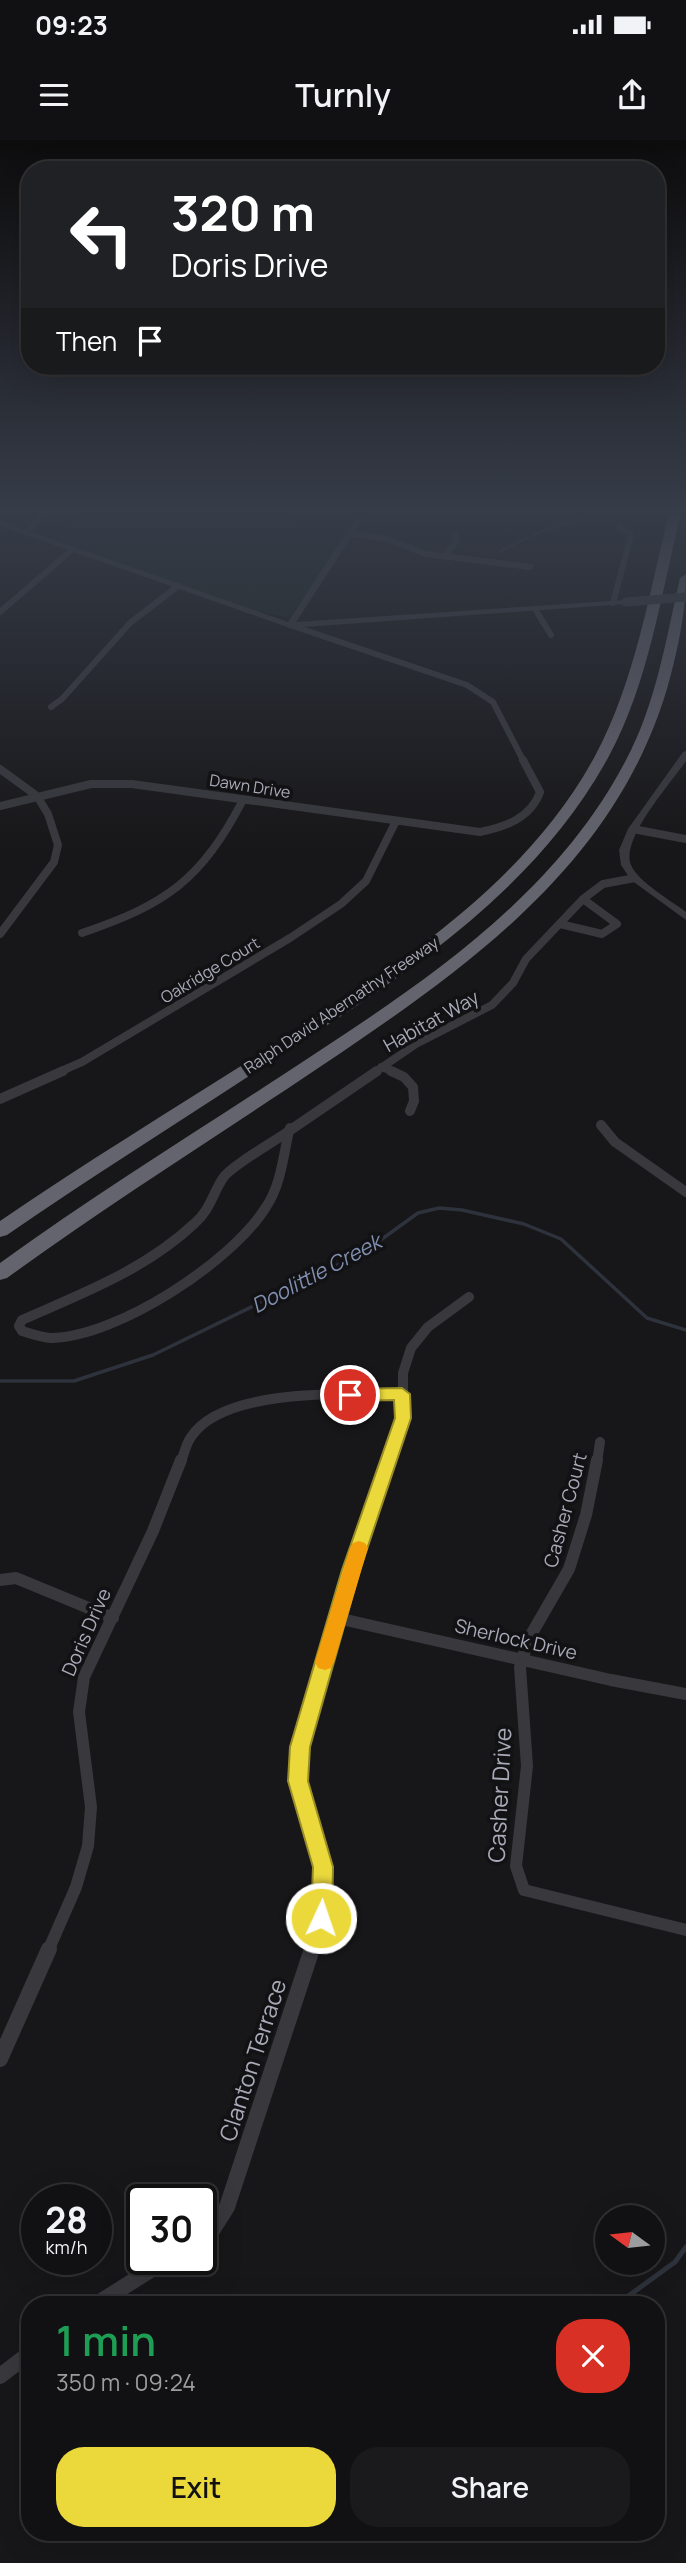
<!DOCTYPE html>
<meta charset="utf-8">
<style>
:root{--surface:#111012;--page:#1a191b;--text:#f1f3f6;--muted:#9c9d9f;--line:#303032;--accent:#ebd93c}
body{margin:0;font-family:Manrope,sans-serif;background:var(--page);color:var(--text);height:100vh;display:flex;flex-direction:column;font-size:26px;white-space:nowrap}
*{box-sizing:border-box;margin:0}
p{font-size:23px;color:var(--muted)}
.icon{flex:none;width:38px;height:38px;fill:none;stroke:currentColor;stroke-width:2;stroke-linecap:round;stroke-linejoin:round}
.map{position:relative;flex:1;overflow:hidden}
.details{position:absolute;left:21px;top:2156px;width:644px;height:245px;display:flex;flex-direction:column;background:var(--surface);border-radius:28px;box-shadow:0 7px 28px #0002,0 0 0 2px var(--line)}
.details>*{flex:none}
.guide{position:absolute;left:21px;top:21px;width:644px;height:214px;border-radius:28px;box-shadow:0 7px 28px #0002,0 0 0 2px var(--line);background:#202124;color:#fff;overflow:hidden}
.needle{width:46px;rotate:285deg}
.fabs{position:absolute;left:595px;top:2065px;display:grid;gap:14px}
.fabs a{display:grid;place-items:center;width:70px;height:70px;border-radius:50%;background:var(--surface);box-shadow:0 7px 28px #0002,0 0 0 2px var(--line);font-size:35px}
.speed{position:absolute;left:21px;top:2044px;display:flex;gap:14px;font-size:35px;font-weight:700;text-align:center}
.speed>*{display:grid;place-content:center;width:91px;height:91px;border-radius:50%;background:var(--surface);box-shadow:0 7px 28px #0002,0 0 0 2px var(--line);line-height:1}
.speed small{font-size:18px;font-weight:400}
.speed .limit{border:4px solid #111;border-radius:10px;background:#fff;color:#111}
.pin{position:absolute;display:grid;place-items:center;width:60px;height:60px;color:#fff;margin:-30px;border:4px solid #fff;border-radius:50%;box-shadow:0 2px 7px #0007}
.me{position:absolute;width:77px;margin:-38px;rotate:3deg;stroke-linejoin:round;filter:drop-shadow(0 0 5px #0008)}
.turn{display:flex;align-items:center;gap:24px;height:147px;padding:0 35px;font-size:32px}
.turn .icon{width:91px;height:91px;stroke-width:2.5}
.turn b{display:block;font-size:49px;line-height:60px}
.then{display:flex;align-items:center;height:66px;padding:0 35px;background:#0003;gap:14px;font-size:26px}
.round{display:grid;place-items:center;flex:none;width:74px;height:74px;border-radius:28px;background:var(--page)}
.headline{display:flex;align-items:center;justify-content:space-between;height:119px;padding:0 35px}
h1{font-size:42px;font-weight:600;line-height:52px;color:#1e9e55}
.button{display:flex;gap:14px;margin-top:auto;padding:14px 35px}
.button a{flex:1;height:80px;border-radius:28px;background:var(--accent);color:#111;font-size:28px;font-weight:600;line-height:80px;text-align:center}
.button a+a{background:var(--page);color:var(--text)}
.status{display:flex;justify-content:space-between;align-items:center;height:49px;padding:0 35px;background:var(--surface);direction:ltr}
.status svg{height:19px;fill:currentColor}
header{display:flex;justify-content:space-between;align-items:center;height:91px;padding:0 35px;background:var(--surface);font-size:32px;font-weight:600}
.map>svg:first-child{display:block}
</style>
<div class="status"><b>09:23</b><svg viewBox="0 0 49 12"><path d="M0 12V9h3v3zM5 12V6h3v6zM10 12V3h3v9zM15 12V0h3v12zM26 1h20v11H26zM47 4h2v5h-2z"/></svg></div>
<header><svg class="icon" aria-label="menu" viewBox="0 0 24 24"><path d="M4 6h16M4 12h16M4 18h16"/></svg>Turnly<svg class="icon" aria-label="share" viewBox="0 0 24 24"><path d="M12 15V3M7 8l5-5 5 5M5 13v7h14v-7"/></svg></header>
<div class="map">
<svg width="686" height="2423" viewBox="0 0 686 2423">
<rect width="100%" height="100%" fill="#171618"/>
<!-- green -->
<path fill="#1d231f" d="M85,373H272L294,381L359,386L289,478L228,465L47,401Z"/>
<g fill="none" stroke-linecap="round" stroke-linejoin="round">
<!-- stream-far2 -->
<path stroke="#2d323c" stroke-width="2" d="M499,412L537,393L596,373"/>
<!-- stream-far1 -->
<path stroke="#2d323c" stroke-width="3.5" d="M0,1241H74L153,1215L364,1112L418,1073L439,1068L462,1070L524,1084L561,1099L647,1178L686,1190"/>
<!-- stream -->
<path stroke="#2d323c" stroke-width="5" d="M616,2165L675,2122L686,2107"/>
<!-- minor-far4 -->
<path stroke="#38383d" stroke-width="6" d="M26,392L45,373
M351,393L388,399L425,414L530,427
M444,417L457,400L455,395
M613,463L630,399V393L620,388
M535,469L551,495
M0,472L73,409
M290,485L467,545L493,562L524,622
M51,567L62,559L130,483L178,446"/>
<!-- minor-far3 -->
<path stroke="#38383d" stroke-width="8" d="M0,629L37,656L48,674L58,705L54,722L0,794
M0,666L91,644H132L480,692C505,687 531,678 540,652L523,620
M633,689L686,699
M560,784L602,794L617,784L583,759
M82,793C167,764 201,740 243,660
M381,927L395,932
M59,932L82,922L290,798L341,764L366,741L396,681
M375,932L416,904L492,865L513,843L526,819L583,759L603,744L635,738"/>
<!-- minor-far2 -->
<path stroke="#38383d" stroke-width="10" d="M391,931L404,937L413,947L414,961L410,971
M0,959L63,931
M601,985L615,1002L686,1052
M289,991C283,1017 281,1045 266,1067C232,1122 118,1196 53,1198C43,1198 32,1194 22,1191L19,1186L22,1180C83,1153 145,1130 195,1083C210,1070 213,1053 223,1038C231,1026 275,1001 289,991Z
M289,991L290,988
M289,991L377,931
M181,1322C184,1314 186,1304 191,1297C224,1247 349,1254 402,1254
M388,1322L403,1278V1233L411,1208L428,1187L469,1157
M597,1322L600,1302"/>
<!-- minor-far1 -->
<path stroke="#38383d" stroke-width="12" d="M597,1320L586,1375L569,1429L528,1500L520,1527L527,1626L516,1726L524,1750L686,1790
M0,1440L16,1438L113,1478
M337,1478L611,1540L686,1554
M48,1811L76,1747L88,1706L91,1667L79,1572L84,1537L153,1391L181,1320
M311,1811L322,1778L323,1727L298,1641L300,1607L351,1430L389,1320"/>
<!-- minor -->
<path stroke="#38383d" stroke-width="16" d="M0,1919L49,1809
M201,2108L227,2067L312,1809
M95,2165L168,2119
M0,2236L30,2213"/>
<!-- tertiary -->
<path fill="#38383d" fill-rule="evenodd" d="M359,373H367L296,482L626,460L630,462L626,464L290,488L0,386V381L288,482Z
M686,611V621C671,643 620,699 631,725C638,742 672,761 686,772V780L631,740L621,725L619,710L628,689L683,612Z"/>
<!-- motorway -->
<path fill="#64646e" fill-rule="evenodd" d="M669,373H681C661,454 649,542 609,616C535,753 399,839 272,921C184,979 94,1035 7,1095L0,1097V1081C86,1022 175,968 263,912C387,832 523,749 595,616C635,541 649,454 669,373Z
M686,434C686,470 679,504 670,538C617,735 446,842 287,949C193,1011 98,1072 7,1138L0,1140V1123C90,1058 185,999 278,938C409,852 551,764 626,620C656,564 666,499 680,438Z"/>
<!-- tertiary-bridge -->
<path stroke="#38383d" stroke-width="9" d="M626,462L686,457"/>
</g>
<!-- sky -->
<linearGradient id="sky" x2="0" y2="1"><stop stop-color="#0d0c0d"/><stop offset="0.52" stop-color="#363c48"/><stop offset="1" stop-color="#363c48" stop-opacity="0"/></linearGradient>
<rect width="686" height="712" fill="url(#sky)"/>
<!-- route -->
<path fill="#ebd93c" stroke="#998d27" stroke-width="2" d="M402,1248L410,1254L411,1278L360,1430L310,1607L308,1641L333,1727L332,1778L329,1785L321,1788L314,1785L311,1778L313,1727L288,1641L290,1607L342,1430L395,1278L394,1260L350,1261L342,1255L350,1249Z"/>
<!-- slow -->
<path fill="#f59e0b" d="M359,1401L365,1403L368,1408L334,1522L331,1528L325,1530L318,1528L315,1522L350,1408L353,1403Z"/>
<g text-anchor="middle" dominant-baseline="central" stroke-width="7" stroke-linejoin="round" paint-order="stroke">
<!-- far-street labels -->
<g font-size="16" fill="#a9aab8" stroke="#121113">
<text transform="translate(250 646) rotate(9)">Dawn Drive</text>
<text transform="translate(210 830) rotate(-31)">Oakridge Court</text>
<text transform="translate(341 865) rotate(-34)">Ralph David Abernathy Freeway</text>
</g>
<!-- street labels -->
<g font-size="19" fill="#a9aab8" stroke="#121113">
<text transform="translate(431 881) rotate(-29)">Habitat Way</text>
<text transform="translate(565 1370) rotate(-75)">Casher Court</text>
<text transform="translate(86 1492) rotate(-66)">Doris Drive</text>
<text transform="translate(516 1499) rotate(13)">Sherlock Drive</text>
</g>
<!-- water labels -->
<g font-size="21" font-style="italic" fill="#8190b1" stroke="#121113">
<text transform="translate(316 1133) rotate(-28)">Doolittle Creek</text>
</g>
<!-- near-street labels -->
<g font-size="23" fill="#a9aab8" stroke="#121113">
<text transform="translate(499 1655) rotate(-87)">Casher Drive</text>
<text transform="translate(252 1920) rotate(-72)">Clanton Terrace</text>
</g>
</g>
</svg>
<div class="fabs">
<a><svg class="needle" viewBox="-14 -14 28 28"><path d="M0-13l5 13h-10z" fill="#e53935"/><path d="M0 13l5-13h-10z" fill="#9c9d9f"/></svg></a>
</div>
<div class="speed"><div>28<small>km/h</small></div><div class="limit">30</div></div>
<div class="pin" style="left:350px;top:1255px;background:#d93025"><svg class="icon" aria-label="arrive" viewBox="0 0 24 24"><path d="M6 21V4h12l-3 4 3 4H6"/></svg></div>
<svg class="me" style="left:321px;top:1778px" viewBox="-20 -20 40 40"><circle r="17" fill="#ebd93c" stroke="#fff" stroke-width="3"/><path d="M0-11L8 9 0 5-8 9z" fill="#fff"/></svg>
<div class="guide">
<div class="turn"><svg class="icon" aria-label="left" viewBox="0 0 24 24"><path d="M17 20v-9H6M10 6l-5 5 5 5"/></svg><div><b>320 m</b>Doris Drive</div></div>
<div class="then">Then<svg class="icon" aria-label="arrive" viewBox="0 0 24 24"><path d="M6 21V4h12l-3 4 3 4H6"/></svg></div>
</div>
<section class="details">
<div class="headline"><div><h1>1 min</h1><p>350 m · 09:24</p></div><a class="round" style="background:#d93025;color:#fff"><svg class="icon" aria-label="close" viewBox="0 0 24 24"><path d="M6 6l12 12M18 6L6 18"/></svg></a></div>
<div class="button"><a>Exit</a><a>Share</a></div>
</section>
</div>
